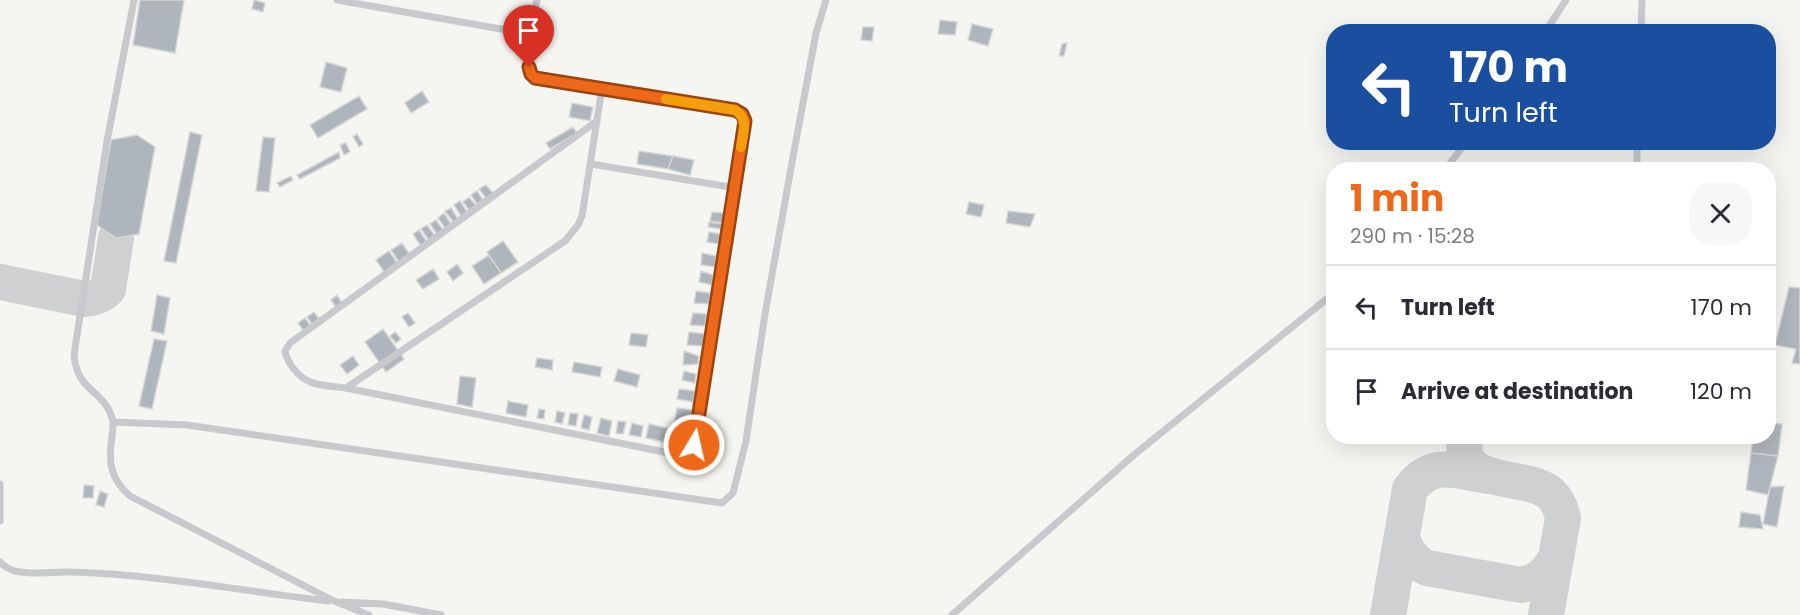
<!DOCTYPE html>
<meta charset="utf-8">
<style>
:root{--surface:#fff;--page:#f7f7f7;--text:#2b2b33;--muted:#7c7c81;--line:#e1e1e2;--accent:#ed6919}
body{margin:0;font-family:Poppins,sans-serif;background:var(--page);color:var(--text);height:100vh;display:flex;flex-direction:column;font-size:22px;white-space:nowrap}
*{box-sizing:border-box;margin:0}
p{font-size:20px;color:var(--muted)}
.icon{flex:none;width:33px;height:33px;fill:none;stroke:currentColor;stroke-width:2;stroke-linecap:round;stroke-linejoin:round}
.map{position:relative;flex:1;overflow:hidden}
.sheet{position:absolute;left:1326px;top:162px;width:450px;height:282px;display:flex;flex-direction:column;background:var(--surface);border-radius:24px;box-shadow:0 6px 24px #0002}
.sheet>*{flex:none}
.guide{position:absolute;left:1326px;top:24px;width:450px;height:126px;border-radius:24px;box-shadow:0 6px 24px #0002;background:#1a4fa0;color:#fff;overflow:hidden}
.pin{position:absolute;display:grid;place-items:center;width:51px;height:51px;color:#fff;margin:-62px -26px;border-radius:50% 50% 50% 0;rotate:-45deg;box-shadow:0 0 6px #0007}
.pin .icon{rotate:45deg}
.me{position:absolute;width:66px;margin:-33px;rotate:9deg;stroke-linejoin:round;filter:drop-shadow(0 0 4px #0008)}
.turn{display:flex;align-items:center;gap:21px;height:126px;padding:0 24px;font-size:27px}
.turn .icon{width:78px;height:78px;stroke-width:2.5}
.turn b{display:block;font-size:42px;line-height:51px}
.round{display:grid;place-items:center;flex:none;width:63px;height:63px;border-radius:24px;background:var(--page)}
.overview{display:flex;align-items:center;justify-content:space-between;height:102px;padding:0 24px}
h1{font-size:36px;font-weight:700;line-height:45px;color:var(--accent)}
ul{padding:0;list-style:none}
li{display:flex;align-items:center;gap:18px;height:84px;padding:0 24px;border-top:2px solid var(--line)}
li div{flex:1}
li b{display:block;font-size:22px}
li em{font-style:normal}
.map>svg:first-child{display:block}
</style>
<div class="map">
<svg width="1800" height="615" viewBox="0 0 1800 615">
<rect width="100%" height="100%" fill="#f5f5f1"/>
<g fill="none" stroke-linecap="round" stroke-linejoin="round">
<!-- taxiway -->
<path stroke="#ced0d1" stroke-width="36" d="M0,282L84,299C94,298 101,296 108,289L116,238
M1465,436C1456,490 1525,472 1550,493C1557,499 1561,509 1563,518L1546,615
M1402,537C1406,552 1413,561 1427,568L1521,585C1538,582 1548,573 1556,558
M1388,615L1410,489C1432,459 1457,471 1488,476"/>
</g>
<!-- building -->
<path fill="#afb5bc" stroke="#d6d6d4" stroke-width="1.5" d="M140,0H184L175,53L133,45Z
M254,0L265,3L263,12L252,9Z
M940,20L957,22L955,35L938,34Z
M972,24L993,29L988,46L968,40Z
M863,27H874L872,41L861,40Z
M1067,43L1064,56H1059L1062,44Z
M326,62L347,68L341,92L320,87Z
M422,91L429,102L411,113L405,103Z
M359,96L367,109L318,138L310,125Z
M572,103L593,107L590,121L569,117Z
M573,127L577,133L550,149L546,143Z
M190,132L202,135L176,263L164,261Z
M357,134L363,144L359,147L353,136Z
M137,135L155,147L139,234L116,238L97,225L111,140Z
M263,137L275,138L269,192L256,191Z
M346,143L350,152L344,155L340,145Z
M639,151L673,156L668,169L637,164Z
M339,152L340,158L300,179L297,175Z
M673,156L694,160L690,175L668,169Z
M291,176L293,180L280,187L277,183Z
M486,185L493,193L486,198L479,189Z
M477,191L483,200L477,204L471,195Z
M469,197L476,206L469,210L463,202Z
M460,201L467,212L461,216L454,205Z
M969,202L984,205L981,217L966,214Z
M451,208L458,219L453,222L445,211Z
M1008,211L1035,214L1030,227L1006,223Z
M712,212L724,213L723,223L710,221Z
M444,213L451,224L445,228L438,218Z
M436,220L443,230L437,234L430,224Z
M709,222L722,224L721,229L708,227Z
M427,225L435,236L429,240L421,229Z
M419,230L427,242L421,246L413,234Z
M709,232L720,234L719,244L707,242Z
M503,241L518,262L501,273L487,252Z
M402,243L410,255L399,262L391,250Z
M389,251L398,264L385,273L376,260Z
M702,253L716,256V267L701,265Z
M489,255L501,273L484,284L472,266Z
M457,264L463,273L453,281L447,272Z
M433,269L439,279L423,289L416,280Z
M701,271L713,275L712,285L699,282Z
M1789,287L1800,288V364L1792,363L1796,349L1775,345Z
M696,291L710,293L709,304L694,303Z
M157,295L170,298L164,334L151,331Z
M337,295L342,303L336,307L331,300Z
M314,312L319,319L312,324L307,317Z
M408,313L415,323L409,327L402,317Z
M693,313L707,314L705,326L690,325Z
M305,318L310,325L303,330L298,323Z
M383,329L404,359L386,372L365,342Z
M395,332L401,339L396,343L390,336Z
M689,332L704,334L703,346L687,345Z
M631,333L648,335L646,347L629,345Z
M154,339L167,341L152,409L139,406Z
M684,351L699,356L698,364L683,365Z
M353,356L359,365L347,374L340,365Z
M537,358L553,360L552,370L535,367Z
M574,362L602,367L600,377L572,372Z
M618,369L640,375L637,387L614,381Z
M684,371L696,374L695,383L682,380Z
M460,376L476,378L472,407L457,404Z
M679,389L695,391L693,402L677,399Z
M508,401L528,405L526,417L506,413Z
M677,408L692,410L690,426L674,424Z
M539,409L545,410L544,419L537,418Z
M557,411L565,413L562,424L555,422Z
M570,413L578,414L576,426L568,425Z
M584,415L592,417L589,430L581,428Z
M601,418L612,421L609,436L597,433Z
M618,421L626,422L623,434L616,433Z
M632,423L643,426L641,437L629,435Z
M1768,423L1782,424L1778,456L1751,453L1753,436H1768Z
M649,424L667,428L664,442L646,438Z
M672,428L689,431L687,443L670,440Z
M1751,453L1778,456L1768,495L1746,490Z
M84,485L94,486L93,498H83Z
M1784,486L1777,527L1763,524L1770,487Z
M100,491L108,494L104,507L96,505Z
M1741,512L1760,515L1763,529L1739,527Z"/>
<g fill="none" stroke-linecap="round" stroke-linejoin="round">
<!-- service -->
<path stroke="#c7c9cd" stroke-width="7" d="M134,0L107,141L74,355C77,392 104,390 112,418C114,424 113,430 112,436C108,461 110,479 130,496L334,601L369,615
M337,0L529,34L537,0
M1545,32L1566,0
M1641,32L1642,0
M529,34C529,48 525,68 535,78L735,110L742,114L745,121L694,445L691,452L684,456L346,388C324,385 307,387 293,368C289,362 286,358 285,351L290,343L597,121
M591,164L736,188
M1445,170L1466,142
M1637,170V142
M346,388L565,241L578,225L582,216L602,88
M114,422L187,425L722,503L733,493L746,441L765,314L793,157L816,33L826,0
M0,484V521
M0,562C15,579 48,571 70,572C156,574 242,591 328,601
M342,602L383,604L441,615
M952,615L1135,454L1334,293"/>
</g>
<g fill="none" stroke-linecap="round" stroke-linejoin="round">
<defs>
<path id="route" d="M529,67L531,74L535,78L735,110L742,114L745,121L694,445"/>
</defs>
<!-- route casing -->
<use href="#route" stroke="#9a4410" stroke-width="15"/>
<!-- route -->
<use href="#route" stroke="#ed6919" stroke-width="10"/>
<!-- slow -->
<path stroke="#f59e0b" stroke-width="10" d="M666,99L735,110C749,119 743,133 741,147"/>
</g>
</svg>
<div class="pin" style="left:529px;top:67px;background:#d93025"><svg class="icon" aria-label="arrive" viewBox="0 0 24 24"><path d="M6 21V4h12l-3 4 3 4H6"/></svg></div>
<svg class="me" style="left:694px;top:445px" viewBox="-20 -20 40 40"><circle r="17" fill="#ed6919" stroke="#fff" stroke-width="3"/><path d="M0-11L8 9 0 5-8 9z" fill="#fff"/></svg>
<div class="guide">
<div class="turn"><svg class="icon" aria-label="left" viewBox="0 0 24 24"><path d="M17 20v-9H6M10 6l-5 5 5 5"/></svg><div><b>170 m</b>Turn left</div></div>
</div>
<section class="sheet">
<div class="overview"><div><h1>1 min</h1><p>290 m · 15:28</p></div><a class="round"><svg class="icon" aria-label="close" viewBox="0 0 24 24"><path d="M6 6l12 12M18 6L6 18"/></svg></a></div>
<ul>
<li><svg class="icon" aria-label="left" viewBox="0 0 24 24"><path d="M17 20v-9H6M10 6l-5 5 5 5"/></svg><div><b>Turn left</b></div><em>170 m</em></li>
<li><svg class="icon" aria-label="arrive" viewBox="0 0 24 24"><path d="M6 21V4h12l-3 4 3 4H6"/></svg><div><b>Arrive at destination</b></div><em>120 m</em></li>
</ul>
</section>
</div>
